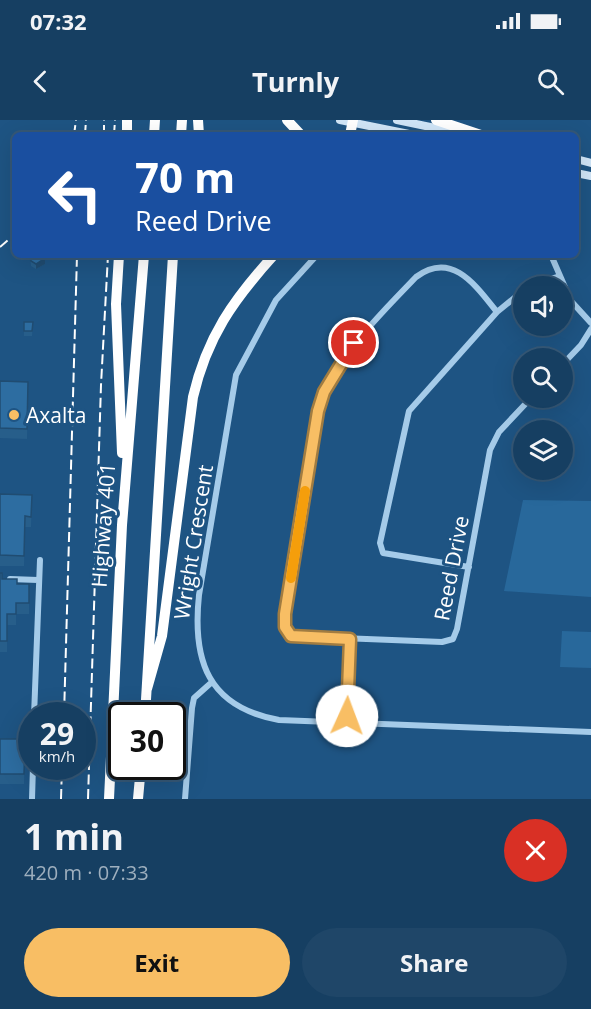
<!DOCTYPE html>
<meta charset="utf-8">
<style>
:root{--surface:#163f62;--page:#1f4668;--text:#f1f3f6;--muted:#9eafbe;--line:#355877;--accent:#f8be64}
body{margin:0;font-family:"Open Sans",sans-serif;background:var(--page);color:var(--text);height:100vh;display:flex;flex-direction:column;font-size:22px;white-space:nowrap}
*{box-sizing:border-box;margin:0}
p{font-size:20px;color:var(--muted)}
.icon{flex:none;width:33px;height:33px;fill:none;stroke:currentColor;stroke-width:2;stroke-linecap:round;stroke-linejoin:round}
.map{position:relative;height:679px;overflow:hidden}
.details{display:flex;flex-direction:column;background:var(--surface);flex:1}
.details>*{flex:none}
.guide{position:absolute;left:12px;top:12px;width:567px;height:126px;border-radius:9px;box-shadow:0 6px 24px #0002,0 0 0 2px var(--line);background:#1a4fa0;color:#fff;overflow:hidden}
.fabs{position:absolute;left:513px;top:156px;display:grid;gap:12px}
.fabs a{display:grid;place-items:center;width:60px;height:60px;border-radius:50%;background:var(--surface);box-shadow:0 6px 24px #0002,0 0 0 2px var(--line);font-size:30px}
.speed{position:absolute;left:18px;top:582px;display:flex;gap:12px;font-size:30px;font-weight:700;text-align:center}
.speed>*{display:grid;place-content:center;width:78px;height:78px;border-radius:50%;background:var(--surface);box-shadow:0 6px 24px #0002,0 0 0 2px var(--line);line-height:1}
.speed small{font-size:15px;font-weight:400}
.speed .limit{border:3px solid #111;border-radius:9px;background:#fff;color:#111}
.pin{position:absolute;display:grid;place-items:center;width:51px;height:51px;color:#fff;margin:-26px;border:3px solid #fff;border-radius:50%;box-shadow:0 2px 6px #0007}
.me{position:absolute;width:66px;margin:-33px;rotate:2deg;stroke-linejoin:round;filter:drop-shadow(0 0 4px #0008)}
.turn{display:flex;align-items:center;gap:21px;height:126px;padding:0 24px;font-size:27px}
.turn .icon{width:78px;height:78px;stroke-width:2.5}
.turn b{display:block;font-size:42px;line-height:51px}
.round{display:grid;place-items:center;flex:none;width:63px;height:63px;border-radius:32px;background:var(--page)}
.overview{display:flex;align-items:center;justify-content:space-between;height:102px;padding:0 24px}
h1{font-size:36px;font-weight:700;line-height:45px}
.button{display:flex;gap:12px;margin-top:auto;padding:12px 24px}
.button a{flex:1;height:69px;border-radius:36px;background:var(--accent);color:#111;font-size:24px;font-weight:700;line-height:69px;text-align:center}
.button a+a{background:var(--page);color:var(--text)}
.status{display:flex;justify-content:space-between;align-items:center;height:42px;padding:0 30px;background:var(--surface);direction:ltr}
.status svg{height:16px;fill:currentColor}
header{display:flex;justify-content:space-between;align-items:center;height:78px;padding:0 24px;background:var(--surface);font-size:27px;font-weight:700}
.map>svg:first-child{display:block}
</style>
<div class="status"><b>07:32</b><svg viewBox="0 0 49 12"><path d="M0 12V9h3v3zM5 12V6h3v6zM10 12V3h3v9zM15 12V0h3v12zM26 1h20v11H26zM47 4h2v5h-2z"/></svg></div>
<header><svg class="icon" aria-label="back" viewBox="0 0 24 24"><path d="M15 5l-7 7 7 7"/></svg>Turnly<svg class="icon" aria-label="search" viewBox="0 0 24 24"><circle cx="10" cy="10" r="6"/><path d="M15 15l6 6"/></svg></header>
<div class="map">
<svg width="591" height="679" viewBox="0 0 591 679">
<rect width="100%" height="100%" fill="#1e5483"/>
<!-- green -->
<path fill="#28689b" d="M523,380L591,381V477L504,471Z
M562,511L591,512V548L560,547Z"/>
<g fill="none" stroke-linecap="round" stroke-linejoin="round">
<!-- minor -->
<path stroke="#a5cbe9" stroke-width="6" d="M317,135L276,180L236,255L199,475C192,541 208,587 279,600L591,612
M551,135L571,181L591,203
M528,166L560,156
M497,192C476,166 452,130 416,157C377,198 336,236 318,291L285,494L286,507L291,516L442,522L453,519L457,509L490,330L499,312L531,278
M562,245L581,225L591,209
M469,447L383,433L380,423L409,291L497,192L524,170
M10,459L38,460
M34,596L40,440
M346,603L349,519
M32,679L33,646
M185,679L192,588L194,578L212,562"/>
<!-- secondary -->
<path stroke="#d0e5f7" stroke-width="8" d="M340,0L414,15
M397,0L464,14
M576,39L591,43
M576,53L591,56"/>
<!-- motorway -->
<path stroke="#fff" stroke-width="10" d="M198,0L199,15
M287,0L301,15
M436,0L481,15
M127,15V0
M154,15L155,0
M181,15L182,0
M350,15L353,0
M119,135L116,184L122,333
M147,569L162,516L193,277C207,217 233,180 274,135
M145,596L173,135
M109,679L122,405L144,135
M138,679L141,646"/>
<!-- rail -->
<path stroke="#fff" stroke-width="2" stroke-dasharray="10 4.5" stroke-linecap="butt" d="M74,15L76,0
M85,15L86,0
M104,15V0
M114,15L115,0
M0,127L15,114
M64,596L77,135
M61,679L62,646
M88,679L101,265L108,135"/>
</g>
<!-- wall -->
<path fill="#275e8a" d="M30,135L45,144L36,149L31,146Z
M24,202H33L32,216H24Z
M0,261L28,262L27,319L0,318Z
M0,374L32,375L31,407H25L24,446H0Z
M0,453L2,459L17,464H29V494H16V505H7V532H0Z
M0,619H25L24,664H0Z"/>
<!-- shaded-wall -->
<path fill="#204c71" d="M45,138V144L36,149V144Z"/>
<!-- building -->
<path fill="#2d6da1" stroke="#204c71" stroke-width="1.5" d="M30,135H45V138L36,144L31,141Z
M24,202H33L32,211H24Z
M0,261L28,262L27,309L0,308Z
M0,374L32,375L31,397L25,396L24,436L0,435Z
M0,453H2V459H17V464H29V483H16V494H7V521H0Z
M0,619H25L24,654H0Z"/>
<g fill="none" stroke-linecap="round" stroke-linejoin="round">
<defs>
<path id="route" d="M347,596L350,519L291,516L285,507V494L318,291L324,272L354,223"/>
</defs>
<!-- route casing -->
<use href="#route" stroke="#a17c41" stroke-width="15"/>
<!-- route -->
<use href="#route" stroke="#f8be64" stroke-width="10"/>
<!-- slow -->
<path stroke="#f59e0b" stroke-width="10" d="M291,458L305,371"/>
</g>
<!-- markers -->
<circle fill="#f8be64" stroke="#1e5483" stroke-width="2" cx="14" cy="295" r="6"/>
<g text-anchor="middle" dominant-baseline="central" stroke-width="6" stroke-linejoin="round" paint-order="stroke">
<!-- poi labels -->
<g font-size="21" fill="#fff" stroke="#1e5483" text-anchor="start">
<text x="26" y="295">Axalta</text>
</g>
<!-- street labels -->
<g font-size="21" fill="#fff" stroke="#1e5483">
<text transform="translate(103 405) rotate(-86)">Highway 401</text>
<text transform="translate(193 422) rotate(-81)">Wright Crescent</text>
<text transform="translate(451 448) rotate(-79)">Reed Drive</text>
</g>
</g>
</svg>
<div class="fabs">
<a><svg class="icon" aria-label="sound" viewBox="0 0 24 24"><path d="M4 9h4l5-4v14l-5-4H4zM17 9q2 3 0 6"/></svg></a>
<a><svg class="icon" aria-label="search" viewBox="0 0 24 24"><circle cx="10" cy="10" r="6"/><path d="M15 15l6 6"/></svg></a>
<a><svg class="icon" aria-label="layers" viewBox="0 0 24 24"><path d="M12 4l9 5-9 5-9-5zM3 14l9 5 9-5"/></svg></a>
</div>
<div class="speed"><div>29<small>km/h</small></div><div class="limit">30</div></div>
<div class="pin" style="left:354px;top:223px;background:#d93025"><svg class="icon" aria-label="arrive" viewBox="0 0 24 24"><path d="M6 21V4h12l-3 4 3 4H6"/></svg></div>
<svg class="me" style="left:347px;top:596px" viewBox="-20 -20 40 40"><circle r="19" fill="#fff"/><path d="M0-13L10 11 0 6-10 11z" fill="#f8be64"/></svg>
<div class="guide">
<div class="turn"><svg class="icon" aria-label="left" viewBox="0 0 24 24"><path d="M17 20v-9H6M10 6l-5 5 5 5"/></svg><div><b>70 m</b>Reed Drive</div></div>
</div>
</div>
<section class="details">
<div class="overview"><div><h1>1 min</h1><p>420 m · 07:33</p></div><a class="round" style="background:#d93025;color:#fff"><svg class="icon" aria-label="close" viewBox="0 0 24 24"><path d="M6 6l12 12M18 6L6 18"/></svg></a></div>
<div class="button"><a>Exit</a><a>Share</a></div>
</section>
